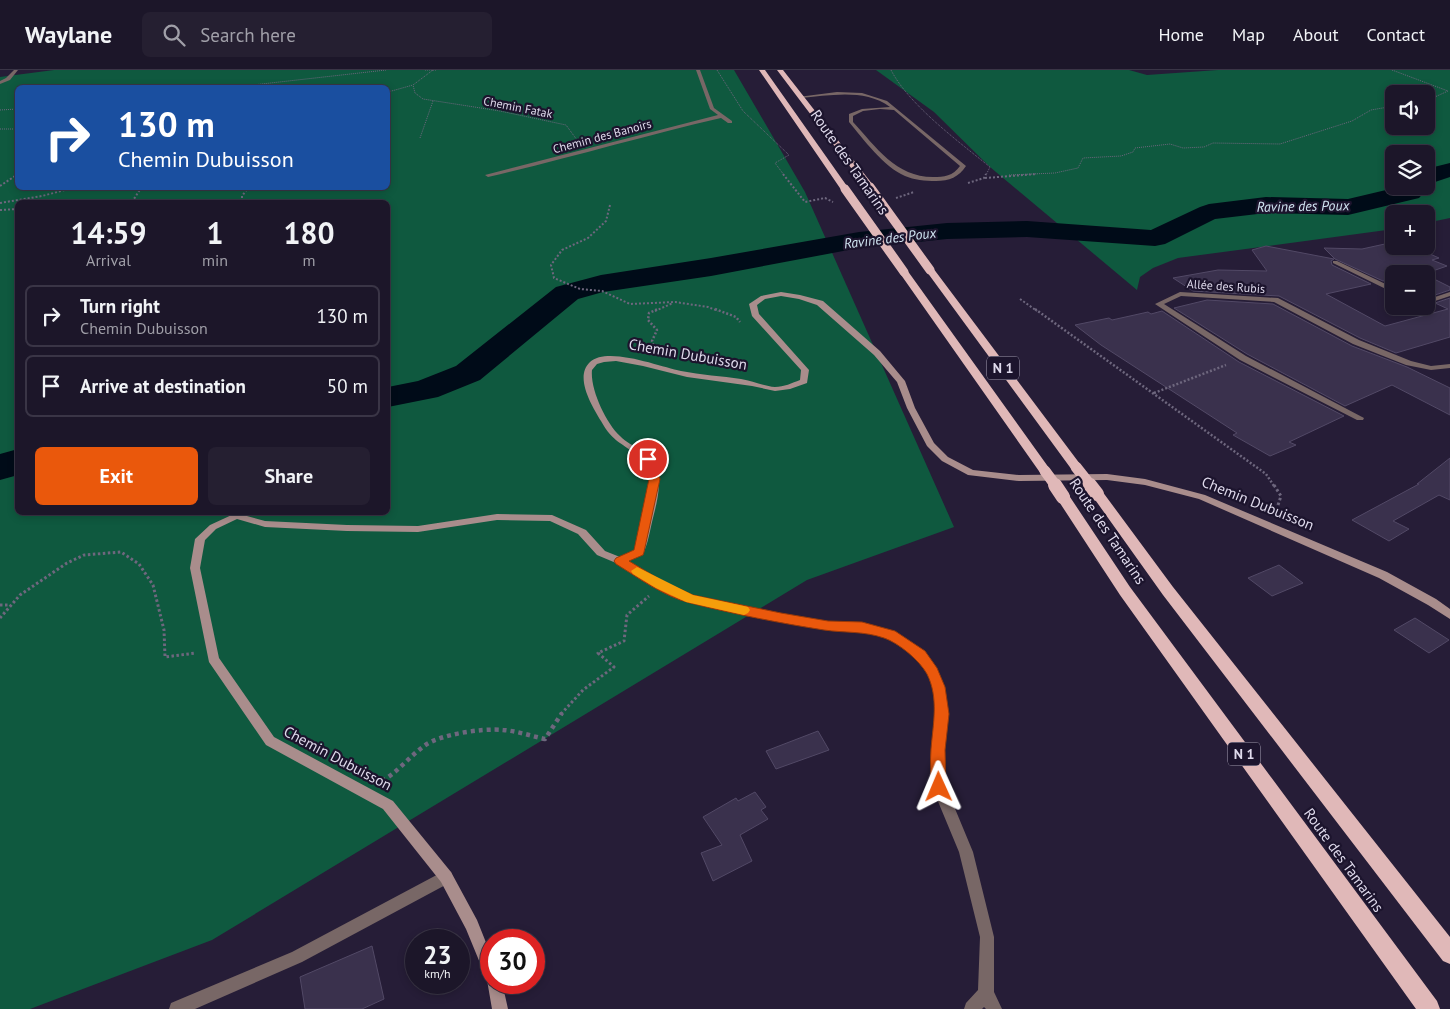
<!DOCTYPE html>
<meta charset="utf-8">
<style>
:root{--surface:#1c1629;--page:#251f31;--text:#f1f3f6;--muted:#a09fa8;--line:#3a3546;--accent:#ea580c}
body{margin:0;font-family:"PT Sans",sans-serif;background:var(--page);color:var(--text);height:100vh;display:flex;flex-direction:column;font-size:19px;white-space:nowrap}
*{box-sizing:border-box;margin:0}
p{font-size:16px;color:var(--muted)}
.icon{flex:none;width:28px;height:28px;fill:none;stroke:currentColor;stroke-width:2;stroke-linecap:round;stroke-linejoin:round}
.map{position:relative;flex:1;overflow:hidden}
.panel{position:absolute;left:15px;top:130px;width:375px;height:315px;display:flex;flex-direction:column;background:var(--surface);border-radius:8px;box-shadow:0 2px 8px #0003,0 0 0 1px var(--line)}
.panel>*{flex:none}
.hud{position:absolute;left:15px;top:15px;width:375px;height:105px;border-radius:8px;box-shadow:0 2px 8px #0003,0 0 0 1px var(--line);background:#1a4fa0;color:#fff;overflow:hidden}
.fabs{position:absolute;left:1385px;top:15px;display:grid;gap:10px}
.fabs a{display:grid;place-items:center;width:50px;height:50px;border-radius:8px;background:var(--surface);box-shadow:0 2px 8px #0003,0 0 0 1px var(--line);font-size:25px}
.speed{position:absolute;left:405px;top:859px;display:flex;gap:10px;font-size:25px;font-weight:700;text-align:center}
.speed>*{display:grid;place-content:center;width:65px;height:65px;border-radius:50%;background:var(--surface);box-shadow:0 2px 8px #0003,0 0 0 1px var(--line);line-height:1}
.speed small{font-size:12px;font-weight:400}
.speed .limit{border:8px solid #d22;background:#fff;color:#111}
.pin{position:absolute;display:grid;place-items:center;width:42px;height:42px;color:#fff;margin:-21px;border:2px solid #fff;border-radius:50%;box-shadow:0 1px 5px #0007}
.me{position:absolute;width:55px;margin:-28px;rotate:359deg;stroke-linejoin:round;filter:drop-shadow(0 0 4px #0008)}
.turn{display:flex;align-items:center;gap:18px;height:105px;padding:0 20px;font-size:22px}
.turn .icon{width:65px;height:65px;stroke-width:2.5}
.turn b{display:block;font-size:35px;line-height:42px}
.eta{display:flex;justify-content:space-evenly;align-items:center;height:85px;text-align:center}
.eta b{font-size:30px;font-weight:700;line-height:35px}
.primary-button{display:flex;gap:10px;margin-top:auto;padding:10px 20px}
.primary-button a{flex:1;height:58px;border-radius:8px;background:var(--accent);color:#fff;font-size:20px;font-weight:700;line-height:58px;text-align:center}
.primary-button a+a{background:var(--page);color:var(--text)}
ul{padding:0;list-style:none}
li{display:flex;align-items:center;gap:15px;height:62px;margin:0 10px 8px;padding:0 10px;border:2px solid var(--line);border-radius:8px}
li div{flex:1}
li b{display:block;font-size:19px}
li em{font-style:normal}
header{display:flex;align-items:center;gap:30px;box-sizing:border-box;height:70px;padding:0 25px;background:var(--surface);border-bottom:1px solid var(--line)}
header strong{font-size:24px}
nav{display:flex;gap:28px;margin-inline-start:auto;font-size:18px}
.search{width:350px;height:45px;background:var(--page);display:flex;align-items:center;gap:12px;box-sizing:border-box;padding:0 18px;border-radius:8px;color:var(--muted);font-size:19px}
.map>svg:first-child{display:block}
</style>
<header>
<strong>Waylane</strong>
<div class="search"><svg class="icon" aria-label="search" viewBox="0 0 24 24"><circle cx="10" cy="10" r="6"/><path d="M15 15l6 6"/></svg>Search here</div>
<nav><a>Home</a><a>Map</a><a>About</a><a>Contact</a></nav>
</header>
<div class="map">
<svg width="1450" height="939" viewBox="0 0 1450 939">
<rect width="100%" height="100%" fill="#261d37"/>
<!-- green -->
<path fill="#0f593f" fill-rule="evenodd" d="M54,0H734L805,122L954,457L807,510L212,870L30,939H0V7ZM18,18H388V118H18ZM18,132H388V442H18Z
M876,0H1129L1147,5L1218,0H1450V148L1426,153V144H1394V159L1178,188L1153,198L1140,207L1137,220L990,97L934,42ZM1394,24H1426V56H1394ZM1394,84H1426V116H1394Z"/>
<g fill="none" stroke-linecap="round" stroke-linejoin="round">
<!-- river -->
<path fill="#000b18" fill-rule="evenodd" d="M1450,93V107L1429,114L1430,116L1419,128L1348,145L1266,143L1215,149L1165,174L1155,176L1027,167L947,169L859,178L711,206L603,222L578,229L480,310L438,327L388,337V317L418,311L456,296L556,217L601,205L711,188L859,162L947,153L1027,151L1151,160L1200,137L1209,134L1266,127L1348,129L1403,116H1426V99Z
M18,379V405L0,410V384Z"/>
</g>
<!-- building -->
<path fill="#3a314d" stroke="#524966" d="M1394,172V176H1412L1439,188L1432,190L1447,196L1424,204H1394V213L1387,210L1383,211L1335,189L1324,178L1362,179Z
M1266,176L1334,189L1331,191L1332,195L1371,214L1326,224L1385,256L1448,239L1435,233L1450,228V267L1396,283L1360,268L1279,226L1193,221L1173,208L1218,200L1267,201L1252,180Z
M1426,205L1450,217V220L1426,228Z
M1207,230L1273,234L1352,276L1407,297L1450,318V345L1392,315L1345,336L1247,284L1174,238Z
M1162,241L1239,292L1344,346L1289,372L1296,375L1270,386L1233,365L1237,363L1101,275L1075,255L1109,248L1112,250L1148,242L1151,244Z
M1450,388V430L1439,425L1393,451L1409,459L1389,471L1352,450L1419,414H1417Z
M1279,495L1303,513L1272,526L1248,508Z
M1415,548L1449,570L1429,583L1394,560Z
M818,661L829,680L776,699L766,681Z
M755,722L766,737L761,740L768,749L740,765L752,791L713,811L701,783L722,775L703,747L736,728L738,731Z
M372,876L384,929L362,939H305L300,907Z"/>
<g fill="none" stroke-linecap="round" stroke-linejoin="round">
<!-- path-far4 -->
<path stroke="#6e677e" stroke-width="1" stroke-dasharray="1 1" stroke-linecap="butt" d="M425,0H436
M433,0L413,15L415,23L423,29L500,41L566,55L577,70
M717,0L743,41L789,85L775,93L784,105
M891,0C909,35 959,72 990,97L986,105
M1392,0L1448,21L1426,31
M226,18L386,0
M388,22L413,15
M0,40L18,39
M0,59H18
M420,68L433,31
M16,105L18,104
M1009,105L1055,103L1078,98L1083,88L1121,86L1133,82L1135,78L1170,74L1183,78L1204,77L1213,73L1280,74L1352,51L1371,40L1394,36"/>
<!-- path-far3 -->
<path stroke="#6e677e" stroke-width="2" stroke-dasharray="2 2" stroke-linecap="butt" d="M783,104L805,132L825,128L833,132
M985,108L1037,104
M968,113L984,108L986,104
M0,116L18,104
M896,128L914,122
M132,132L141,118
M242,132V126L248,118
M0,133L42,126L73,118
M610,135L606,151L588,168L562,180L551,195L554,208L580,219L602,221L630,234L675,232L708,237L718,241
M0,140L18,139
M1020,229L1037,241
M655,241L673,233"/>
<!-- path-far2 -->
<path stroke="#6e677e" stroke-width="2.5" stroke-dasharray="2 2" stroke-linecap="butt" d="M715,239L736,247L740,252
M1035,239L1266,404L1274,416
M656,283L652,271L657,260L648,250L649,243L658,239
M1154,323L1226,295"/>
<!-- path-far1 -->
<path stroke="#6e677e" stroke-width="3" stroke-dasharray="2.5 2.5" stroke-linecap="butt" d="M1274,415L1281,426L1275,444
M0,535H10
M0,548L20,525L67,493L84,485L121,482L139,494L153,515L164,560L165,587L196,583
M561,644L583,620L614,597L598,583L624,571L627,545L649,526"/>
<!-- path -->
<path stroke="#6e677e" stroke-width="4.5" stroke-dasharray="4 4" stroke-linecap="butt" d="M382,711C398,702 409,687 424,676C440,664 483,658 503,660C517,661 531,666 545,669L562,643"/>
<!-- service -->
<path fill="#786766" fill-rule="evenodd" d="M837,22L862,23L887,31L966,96C959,107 949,111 936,111C925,111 914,110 905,106C884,97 863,69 849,52V44L862,39L890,37C864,18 829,26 800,28L798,27ZM880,39L894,40L960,96C953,106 944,107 933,107C896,107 876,77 853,52V46L863,41Z"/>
<!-- minor -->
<path fill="#786766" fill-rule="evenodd" d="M696,0H700L714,38L732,51V53H728L721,48C643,66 566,89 488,107L485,105L718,45L710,39Z
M1333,191H1337L1394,218V223L1333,193Z
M1180,222L1278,228L1359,270L1411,291L1431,296L1450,294V298L1431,300L1406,295L1353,274L1274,232L1181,226L1164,234L1246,286L1364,348L1363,350H1357L1240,290L1155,234Z
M1450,222V226L1426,234V230Z
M620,487L664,512L692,526L781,544L827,551L863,553L895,562L924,581L936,598L945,617L948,644L944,680L946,717L973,782L994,867V922L1002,939H986L984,937L982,939H964L966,933L978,920L980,867L959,782L932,717V680L936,644L933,617L927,603L916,587L887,568L863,561L827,559L781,552L686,532L656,518L616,493L615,491L616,489Z
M446,800L451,802L453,807L451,812L302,892L195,939H169L171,933L292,882Z"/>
<!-- tertiary -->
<path fill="#786766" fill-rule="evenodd" d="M14,0H18L10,10L0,14V11L6,8Z"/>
<!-- secondary -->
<path fill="#a98d8c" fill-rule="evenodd" d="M781,222L800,225L823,231L880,281L905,311L915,338L934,373L948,387L973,400L1019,405L1107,404L1145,409L1205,425L1387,502L1436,529L1450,539V549L1428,535L1379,508L1199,429L1145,415L1107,410L1019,411L968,405L942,391L927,376L907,338L897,312L874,285L817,235L799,229L781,226L765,229L757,235L759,244L809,300L807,313L790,319L775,321L752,316L687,307L643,296L616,291L604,292L597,294L592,300C590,319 606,353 620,366C632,378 650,381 656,399C662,414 657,432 653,448C650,460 648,474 643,484L624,493H616L597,485L578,464L550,451L497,450L418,462L347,461L265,457L237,449L216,459L205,470L200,498L219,588L274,667L393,731L451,802L477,850L491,885V912H502L508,939H492L487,910L466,859L441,812L383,739L266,675L209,592L190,498L195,469L210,455L236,443L265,451L347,455L418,456L497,444L552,445L586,460L605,481L620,487L634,480C641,456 662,406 639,387C622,372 613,373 601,351C592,336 574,307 590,292C608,276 660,297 681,301C701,305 722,306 741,309C753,311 764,316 775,317C784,317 792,313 800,310L801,300L752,246L749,234L761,226Z"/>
<!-- trunk -->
<path fill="#e0b8b8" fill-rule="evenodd" d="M759,0H765L849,119L848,121H842Z
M777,0H783L873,115V119H867Z
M930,197L933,198L1080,394L1082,397L1080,400H1072L927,202L925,200Z
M904,199L907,200L1049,398L1051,401L1049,404H1041L899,202Z
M1097,420L1102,421L1173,517L1450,867V894L1443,891L1163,525L1091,424Z
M1063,423L1068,424L1130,517L1437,931L1440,939H1416L1120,525L1056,427Z"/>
<!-- trunk-bridge-far2 -->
<path stroke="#e0b8b8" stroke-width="9" d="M870,117L930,200
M845,119L904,202"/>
<!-- trunk-bridge-far1 -->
<path stroke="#e0b8b8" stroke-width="11" d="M1076,397L1091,416
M1045,401L1056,416"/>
<!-- trunk-bridge -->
<path stroke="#e0b8b8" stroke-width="14" d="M1055,415L1063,427
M1090,415L1097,424"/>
</g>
<!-- route -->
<path fill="#ea580c" stroke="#983908" d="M648,386L653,389L660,409L644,482L643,485L629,491L664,512L693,525L781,543L828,551L862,552L895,561L925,581L937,598L945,617L949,644L945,680L946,717L944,722L939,724L934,722L931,717C931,705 930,692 931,679C933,654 939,628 927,604C920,591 899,573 884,568C864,561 845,563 824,560C779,553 734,544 690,533C663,526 639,508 616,494L614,491L616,488L634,480L649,409L643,389Z"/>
<!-- slow -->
<path fill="#f59e0b" d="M637,497L693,525L744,536L748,537L750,540L748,543L744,545L686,532L656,518L633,504L631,501Z"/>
<g text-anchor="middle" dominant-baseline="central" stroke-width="4.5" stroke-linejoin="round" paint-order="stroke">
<!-- far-street labels -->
<g font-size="12" fill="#dfdaec" stroke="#1c142d">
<text transform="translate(518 37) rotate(11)">Chemin Fatak</text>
<text transform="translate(602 66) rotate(-15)">Chemin des Banoirs</text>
<text transform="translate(1226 216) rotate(4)">Allée des Rubis</text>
</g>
<!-- far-water labels -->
<g font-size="14" font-style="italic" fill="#d0e4f1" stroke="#1c142d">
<text transform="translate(1303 136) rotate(-1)">Ravine des Poux</text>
<text transform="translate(890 168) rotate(-7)">Ravine des Poux</text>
</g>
<!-- shield labels -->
<g fill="#1c142d" stroke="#a49fb3" stroke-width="1">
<rect x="987" y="286.5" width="32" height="23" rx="4"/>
<rect x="1228" y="672.5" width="32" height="23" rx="4"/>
</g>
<g font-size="14" font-weight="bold" fill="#dfdaec">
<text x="1003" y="298">N 1</text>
<text x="1244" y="684">N 1</text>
</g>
<!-- street labels -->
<g font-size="15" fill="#dfdaec" stroke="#1c142d">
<text transform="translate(850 92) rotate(55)">Route des Tamarins</text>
<text transform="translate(688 284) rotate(10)">Chemin Dubuisson</text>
<text transform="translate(1258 433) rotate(22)">Chemin Dubuisson</text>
<text transform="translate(1108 461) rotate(56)">Route des Tamarins</text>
<text transform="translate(338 688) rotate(28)">Chemin Dubuisson</text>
<text transform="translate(1344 790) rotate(54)">Route des Tamarins</text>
</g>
</g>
</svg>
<div class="fabs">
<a><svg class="icon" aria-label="sound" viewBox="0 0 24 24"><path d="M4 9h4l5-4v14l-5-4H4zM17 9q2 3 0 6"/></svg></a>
<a><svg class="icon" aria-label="layers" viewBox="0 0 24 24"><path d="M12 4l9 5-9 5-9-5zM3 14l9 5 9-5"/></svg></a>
<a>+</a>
<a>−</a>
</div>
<div class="speed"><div>23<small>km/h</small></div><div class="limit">30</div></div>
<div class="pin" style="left:648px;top:389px;background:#d93025"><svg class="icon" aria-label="arrive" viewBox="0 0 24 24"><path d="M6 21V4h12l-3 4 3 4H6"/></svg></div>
<svg class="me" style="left:939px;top:717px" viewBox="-20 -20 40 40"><path d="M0-17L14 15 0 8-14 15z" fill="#ea580c" stroke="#fff" stroke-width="4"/></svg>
<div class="hud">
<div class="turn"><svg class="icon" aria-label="right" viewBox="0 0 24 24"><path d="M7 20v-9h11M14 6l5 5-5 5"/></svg><div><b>130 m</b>Chemin Dubuisson</div></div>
</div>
<section class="panel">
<div class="eta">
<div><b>14:59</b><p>Arrival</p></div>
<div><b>1</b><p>min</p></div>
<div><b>180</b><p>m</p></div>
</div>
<ul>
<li><svg class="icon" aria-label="right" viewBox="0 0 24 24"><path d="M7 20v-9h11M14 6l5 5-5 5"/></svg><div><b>Turn right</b><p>Chemin Dubuisson</p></div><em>130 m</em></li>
<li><svg class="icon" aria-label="arrive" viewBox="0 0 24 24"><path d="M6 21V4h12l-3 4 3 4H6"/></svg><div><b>Arrive at destination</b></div><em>50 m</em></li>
</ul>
<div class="primary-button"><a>Exit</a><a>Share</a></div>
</section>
</div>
